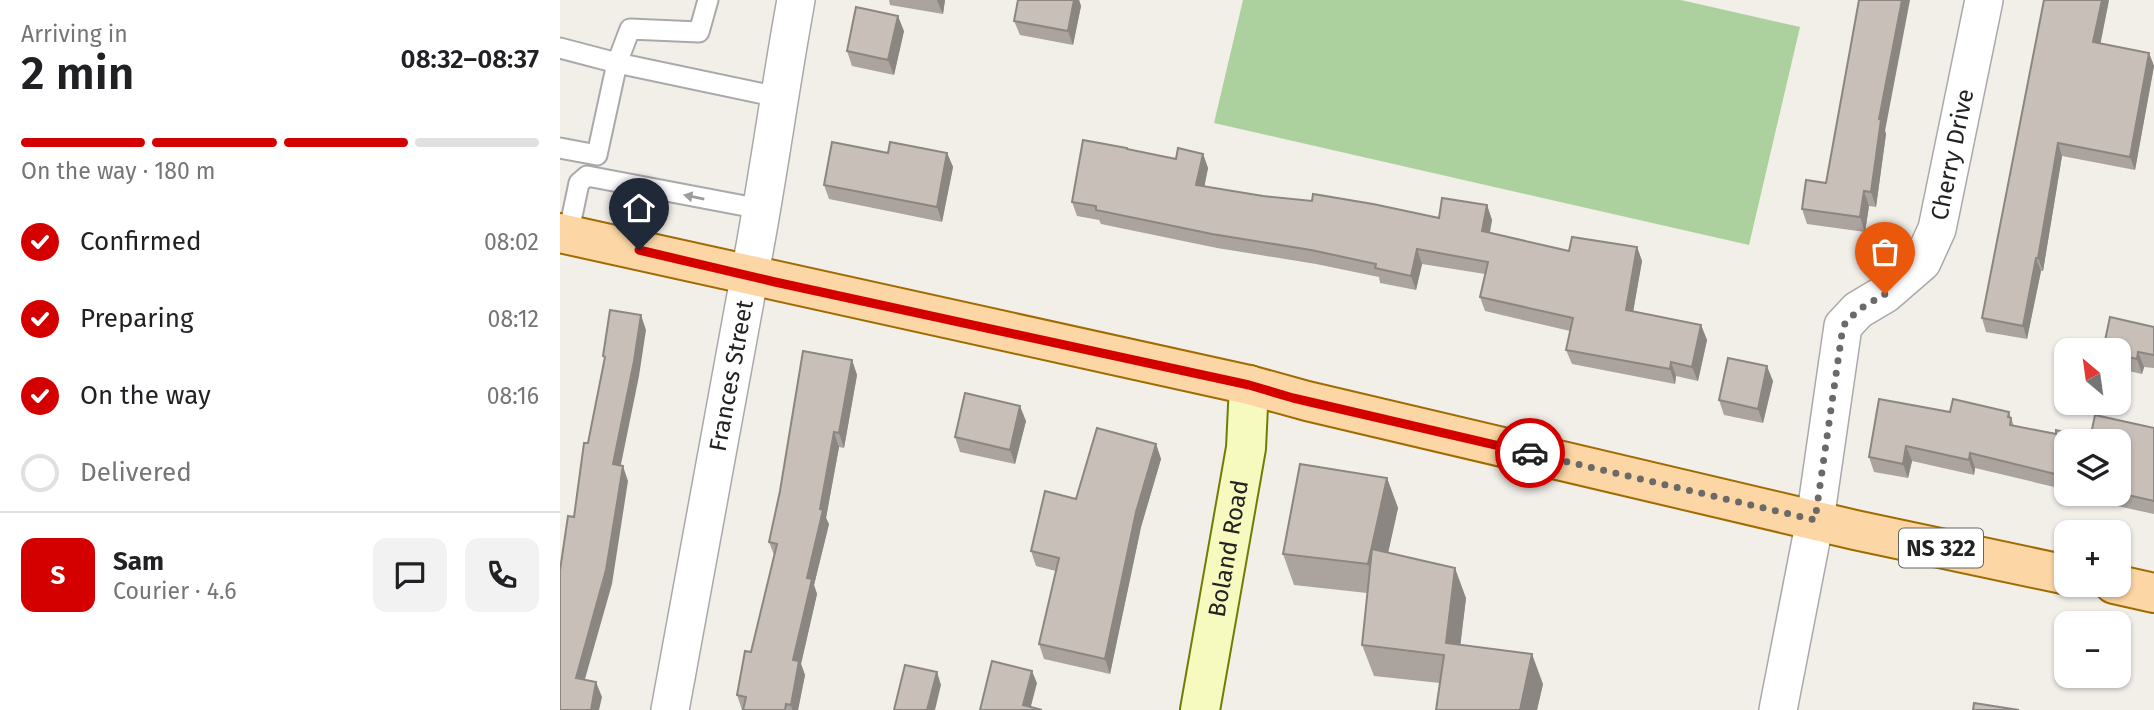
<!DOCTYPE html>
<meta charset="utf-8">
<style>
:root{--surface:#fff;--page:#f2f2f2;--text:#202124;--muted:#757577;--line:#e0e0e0;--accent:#d40000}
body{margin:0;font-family:"Fira Sans",sans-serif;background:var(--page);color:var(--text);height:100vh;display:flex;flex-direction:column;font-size:26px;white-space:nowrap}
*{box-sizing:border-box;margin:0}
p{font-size:23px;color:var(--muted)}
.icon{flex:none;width:38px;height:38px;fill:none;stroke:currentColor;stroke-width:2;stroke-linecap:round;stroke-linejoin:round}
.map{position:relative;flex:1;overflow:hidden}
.side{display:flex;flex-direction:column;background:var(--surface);width:560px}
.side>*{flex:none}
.needle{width:46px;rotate:331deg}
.controls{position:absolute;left:1494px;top:338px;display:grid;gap:14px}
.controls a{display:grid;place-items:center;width:77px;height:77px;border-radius:14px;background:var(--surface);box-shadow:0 2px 5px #0004;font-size:35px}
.pin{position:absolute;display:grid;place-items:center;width:60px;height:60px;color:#fff;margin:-72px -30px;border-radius:50% 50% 50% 0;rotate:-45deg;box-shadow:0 0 7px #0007}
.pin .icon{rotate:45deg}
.courier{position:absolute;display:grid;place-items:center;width:70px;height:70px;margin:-35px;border:5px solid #d40000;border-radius:50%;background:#fff;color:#222;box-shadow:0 2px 9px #0007}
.overview em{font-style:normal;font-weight:600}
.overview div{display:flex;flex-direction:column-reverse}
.overview{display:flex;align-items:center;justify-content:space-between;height:119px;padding:0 21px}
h1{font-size:46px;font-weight:600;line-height:52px}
.bar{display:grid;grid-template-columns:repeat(4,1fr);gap:10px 7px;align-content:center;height:84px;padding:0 21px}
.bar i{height:9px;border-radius:5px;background:var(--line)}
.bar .on{background:var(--accent)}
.bar p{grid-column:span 4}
.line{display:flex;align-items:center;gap:18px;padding:0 21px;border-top:2px solid var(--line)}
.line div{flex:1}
.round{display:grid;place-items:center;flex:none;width:74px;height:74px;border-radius:14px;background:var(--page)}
ol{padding:0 21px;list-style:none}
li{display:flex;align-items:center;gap:21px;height:77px}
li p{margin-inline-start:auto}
li .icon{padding:7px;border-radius:50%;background:var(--accent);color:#fff;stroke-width:4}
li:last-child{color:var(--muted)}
li i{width:38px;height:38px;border:4px solid var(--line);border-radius:50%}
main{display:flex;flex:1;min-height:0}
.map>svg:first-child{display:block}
</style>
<main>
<section class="side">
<div class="overview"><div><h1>2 min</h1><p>Arriving in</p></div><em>08:32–08:37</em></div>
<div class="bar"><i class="on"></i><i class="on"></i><i class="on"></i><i></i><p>On the way · 180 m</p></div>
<ol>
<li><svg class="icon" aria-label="check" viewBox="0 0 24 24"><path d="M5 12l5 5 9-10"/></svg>Confirmed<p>08:02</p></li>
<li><svg class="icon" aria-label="check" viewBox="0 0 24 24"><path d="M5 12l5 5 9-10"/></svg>Preparing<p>08:12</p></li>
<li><svg class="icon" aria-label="check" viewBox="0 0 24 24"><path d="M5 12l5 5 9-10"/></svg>On the way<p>08:16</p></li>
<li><i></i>Delivered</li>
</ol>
<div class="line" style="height:126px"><b class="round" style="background:var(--accent);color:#fff">S</b><div><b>Sam</b><p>Courier · 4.6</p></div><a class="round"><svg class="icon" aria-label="chat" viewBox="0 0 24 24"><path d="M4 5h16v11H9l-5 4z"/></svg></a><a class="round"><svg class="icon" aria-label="phone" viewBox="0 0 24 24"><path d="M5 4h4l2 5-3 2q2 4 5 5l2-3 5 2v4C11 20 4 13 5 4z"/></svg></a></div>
</section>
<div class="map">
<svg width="1594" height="710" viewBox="0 0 1594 710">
<rect width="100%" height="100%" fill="#f2efe9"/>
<path fill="#add19e" d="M683,0H1121L1240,27L1189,245L654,123Z"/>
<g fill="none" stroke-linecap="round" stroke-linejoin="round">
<g stroke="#a9a9a9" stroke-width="23">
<path id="lane" d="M0,48L57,63L218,97
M0,148L37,155L57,63L70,29L139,32L148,0
M8,235L19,183L27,176L201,209"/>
</g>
<g stroke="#a9a9a9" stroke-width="40">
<g id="street">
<path id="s1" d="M110,710C138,555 167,401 195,246C210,164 221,82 236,0"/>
<path id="s2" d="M1218,710L1255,520L1283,326L1298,310L1325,294L1362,262L1377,229L1424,0"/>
</g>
</g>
<g stroke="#707d05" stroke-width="42">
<g id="secondary">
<path id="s3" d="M640,710L686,448L689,385"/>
</g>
</g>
<g stroke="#a06b00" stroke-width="42">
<path id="primary" d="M0,233L689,385L747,401L1295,530L1507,575
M1554,584L1594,593"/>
</g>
<use href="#lane" stroke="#fff" stroke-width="19"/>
<use href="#street" stroke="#fff" stroke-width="37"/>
<use href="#secondary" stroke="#f7fabf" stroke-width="38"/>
<use href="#primary" stroke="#fcd6a4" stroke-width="38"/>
</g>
<path fill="#aba49e" d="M329,0H385L383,14L330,5Z
M514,0H519L521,6L513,45L460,35L454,21Z
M1549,0L1540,44L1589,53L1594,66L1575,170L1502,156L1483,271H1481L1467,339L1426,332L1422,318Z
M344,31L334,75L292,66L287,51Z
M1325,131L1326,134L1316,207L1309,206L1305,232L1247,224L1242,209L1266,183Z
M567,148L568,150L616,159L643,154L648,168L644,186L703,196L879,218L927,205L932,220L930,233L1009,251L1077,247L1082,261L1073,311L1141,325L1147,340L1138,381L1116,376L1115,384L1012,364L1006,350L1010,331L925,311L920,297L925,274L862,264L856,290L820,283L819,277L756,264L657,248L541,224L539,220L517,216L512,202Z
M328,153H387L393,167L382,222L269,199L264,185Z
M1594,327V368L1584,367L1582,374L1559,369V350Z
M292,360L297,375L284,448L279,447L266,518L269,524L254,585L257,594L241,664L245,675L238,710H182L177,695L191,652L214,555L209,542Z
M1213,381L1203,423L1164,415L1159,400Z
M1390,412H1449L1454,426L1530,439L1594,428V514L1557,506L1555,502L1521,494H1559L1507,441V490L1415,468L1414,475L1352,461L1348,478L1314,472L1309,457Z
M466,421L455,464L400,452L395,437Z
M596,444L601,459L581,527L550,674L484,659L479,644L496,571L476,566L471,551L516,499Z
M827,478L838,508L828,553L906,598L900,645L983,684L977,710H876L880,683L814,676L802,645L807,593L734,585L723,554Z"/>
<path fill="#8b8681" d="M377,0H385L383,14Z
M514,0H519L521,6L513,45L508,31Z
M1342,0H1350L1325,131L1326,134L1316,207L1311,192L1319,119Z
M1542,0H1549L1538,56L1533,42Z
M338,16L344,31L334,75L328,60Z
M1589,53L1594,66L1575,170L1570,157Z
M1498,143L1502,156L1483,271L1478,258Z
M387,153L393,167L382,222L377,207Z
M643,154L648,168L642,199L636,185Z
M1304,191L1309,206L1305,232L1300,217Z
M927,205L932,220L927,245L922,231Z
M1077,247L1082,261L1071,324L1066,310Z
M857,249L862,264L856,290L851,276Z
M1476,258L1481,271L1467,339L1463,326Z
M81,315L86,330L79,376L58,479L53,464Z
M1141,325L1147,340L1138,381L1132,367Z
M1578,352L1584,367L1582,374L1577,359Z
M292,360L297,375L284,448L279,433Z
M1111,362L1116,376L1115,384L1110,369Z
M1207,366L1213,381L1203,423L1198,409Z
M460,406L466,421L455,464L450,450Z
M274,432L279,447L266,518L269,524L254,585L257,594L241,664L245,675L238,710H232L231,705L233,660Z
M596,444L601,459L581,527L550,674L545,659L576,512Z
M1346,446L1352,461L1348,478L1343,464Z
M1410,453L1415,468L1414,475L1409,460Z
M63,466L68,481L52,584L21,693L16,678Z
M827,478L838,508L819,594L808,564Z
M895,568L906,598L897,674L886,643Z
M972,654L983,684L977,710H960Z
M472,671L477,683L470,710L463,705Z
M377,672L381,685L375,710H367Z
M36,682L42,697L39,710H31Z"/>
<path fill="#c7bfb8" stroke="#8b8681" stroke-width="2" d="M458,0H514L508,31L454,21Z
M1299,0H1342L1319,119L1321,120L1311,192L1304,191L1300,217L1242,209L1246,180L1266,183Z
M1484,0H1542L1533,42L1589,53L1570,157L1498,143L1478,258H1476L1463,326L1422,318Z
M296,7L338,16L328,60L287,51Z
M523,140L567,148V149L616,159L618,148L643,154L636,185L703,196L752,201L753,194L813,204L879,218L882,198L927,205L922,231L1009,251L1012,237L1077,247L1066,310L1141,325L1132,367L1111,362L1110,369L1006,350L1013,318L920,297L928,262L857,249L851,276L815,268L816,264L751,250L652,234L536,210V206L512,202Z
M272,142L328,153L330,142L387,153L377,207L264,185Z
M50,310L81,315L74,361L53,464L63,466L46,570L16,678L36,682L31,710H0V570L8,516L14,517L24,443H28L45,357L43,356Z
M1550,317L1594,327V355L1578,352L1577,359L1559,355V350H1543Z
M243,351L292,360L279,433L274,432L260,509L263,510L247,578L252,579L233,660L239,661L231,705L226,704L225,710H183L186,697L177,695L185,651L191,652L217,544L209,542L220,491Z
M1168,358L1207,366L1198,409L1159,400Z
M405,393L460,406L450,450L395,437Z
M1319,399L1390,412L1393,399L1449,412L1448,417L1451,418L1450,425L1496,434V430L1530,439L1535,415L1594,428V501L1559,493V441H1507V477L1410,453L1409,460L1346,446L1343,464L1309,457Z
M537,428L596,444L576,512L545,659L479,644L499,558L471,551L485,491L516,499Z
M740,464L827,478L808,564L723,554Z
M812,549L895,568L886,643L972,654L960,710H876L884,655L802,645Z
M432,661L472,671L463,705L482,710H420Z
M345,665L377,672L367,710H334Z
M1414,703L1459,710H1413Z"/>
<defs><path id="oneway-solid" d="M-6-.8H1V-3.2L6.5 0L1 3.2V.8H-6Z" transform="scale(1.75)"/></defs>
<use fill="#9c9c9c" href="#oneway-solid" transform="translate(134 197) rotate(-169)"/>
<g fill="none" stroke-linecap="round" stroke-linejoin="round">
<path stroke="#6b6a68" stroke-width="7" stroke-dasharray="0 12.6" d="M970,453L1255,520L1283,326L1298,310L1325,294"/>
<path stroke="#d40000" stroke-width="9" d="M79,250L215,282L689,385L733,398L970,453"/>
</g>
<g text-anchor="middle" stroke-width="5" stroke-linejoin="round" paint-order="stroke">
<rect fill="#fff" stroke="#646464" stroke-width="2" x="1339" y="528.5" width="84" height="39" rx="5"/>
<g font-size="23" font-weight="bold" fill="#222">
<text x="1381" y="556">NS 322</text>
</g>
<g font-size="24" fill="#222" stroke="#fff">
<text dy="8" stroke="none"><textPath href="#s2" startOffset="604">Cherry Drive</textPath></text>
<text dy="8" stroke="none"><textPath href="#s1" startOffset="340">Frances Street</textPath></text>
<text dy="8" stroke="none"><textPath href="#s3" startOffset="164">Boland Road</textPath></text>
</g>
</g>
</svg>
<div class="controls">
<a><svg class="needle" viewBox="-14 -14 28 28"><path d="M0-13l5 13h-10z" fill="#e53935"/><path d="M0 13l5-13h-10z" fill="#757577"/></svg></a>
<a><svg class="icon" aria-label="layers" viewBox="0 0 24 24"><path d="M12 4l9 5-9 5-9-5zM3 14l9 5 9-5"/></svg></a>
<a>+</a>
<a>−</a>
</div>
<div class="pin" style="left:1325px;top:294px;background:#ea580c"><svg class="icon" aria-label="bag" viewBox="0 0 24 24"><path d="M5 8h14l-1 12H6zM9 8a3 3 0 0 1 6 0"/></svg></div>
<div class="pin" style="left:79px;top:250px;background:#1f2937"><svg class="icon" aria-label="home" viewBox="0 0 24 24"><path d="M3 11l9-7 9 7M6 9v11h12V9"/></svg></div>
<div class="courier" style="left:970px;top:453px"><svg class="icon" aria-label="car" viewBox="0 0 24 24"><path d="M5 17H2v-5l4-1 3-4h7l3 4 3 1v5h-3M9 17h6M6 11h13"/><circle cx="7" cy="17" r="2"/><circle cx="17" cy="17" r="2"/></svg></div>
</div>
</main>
